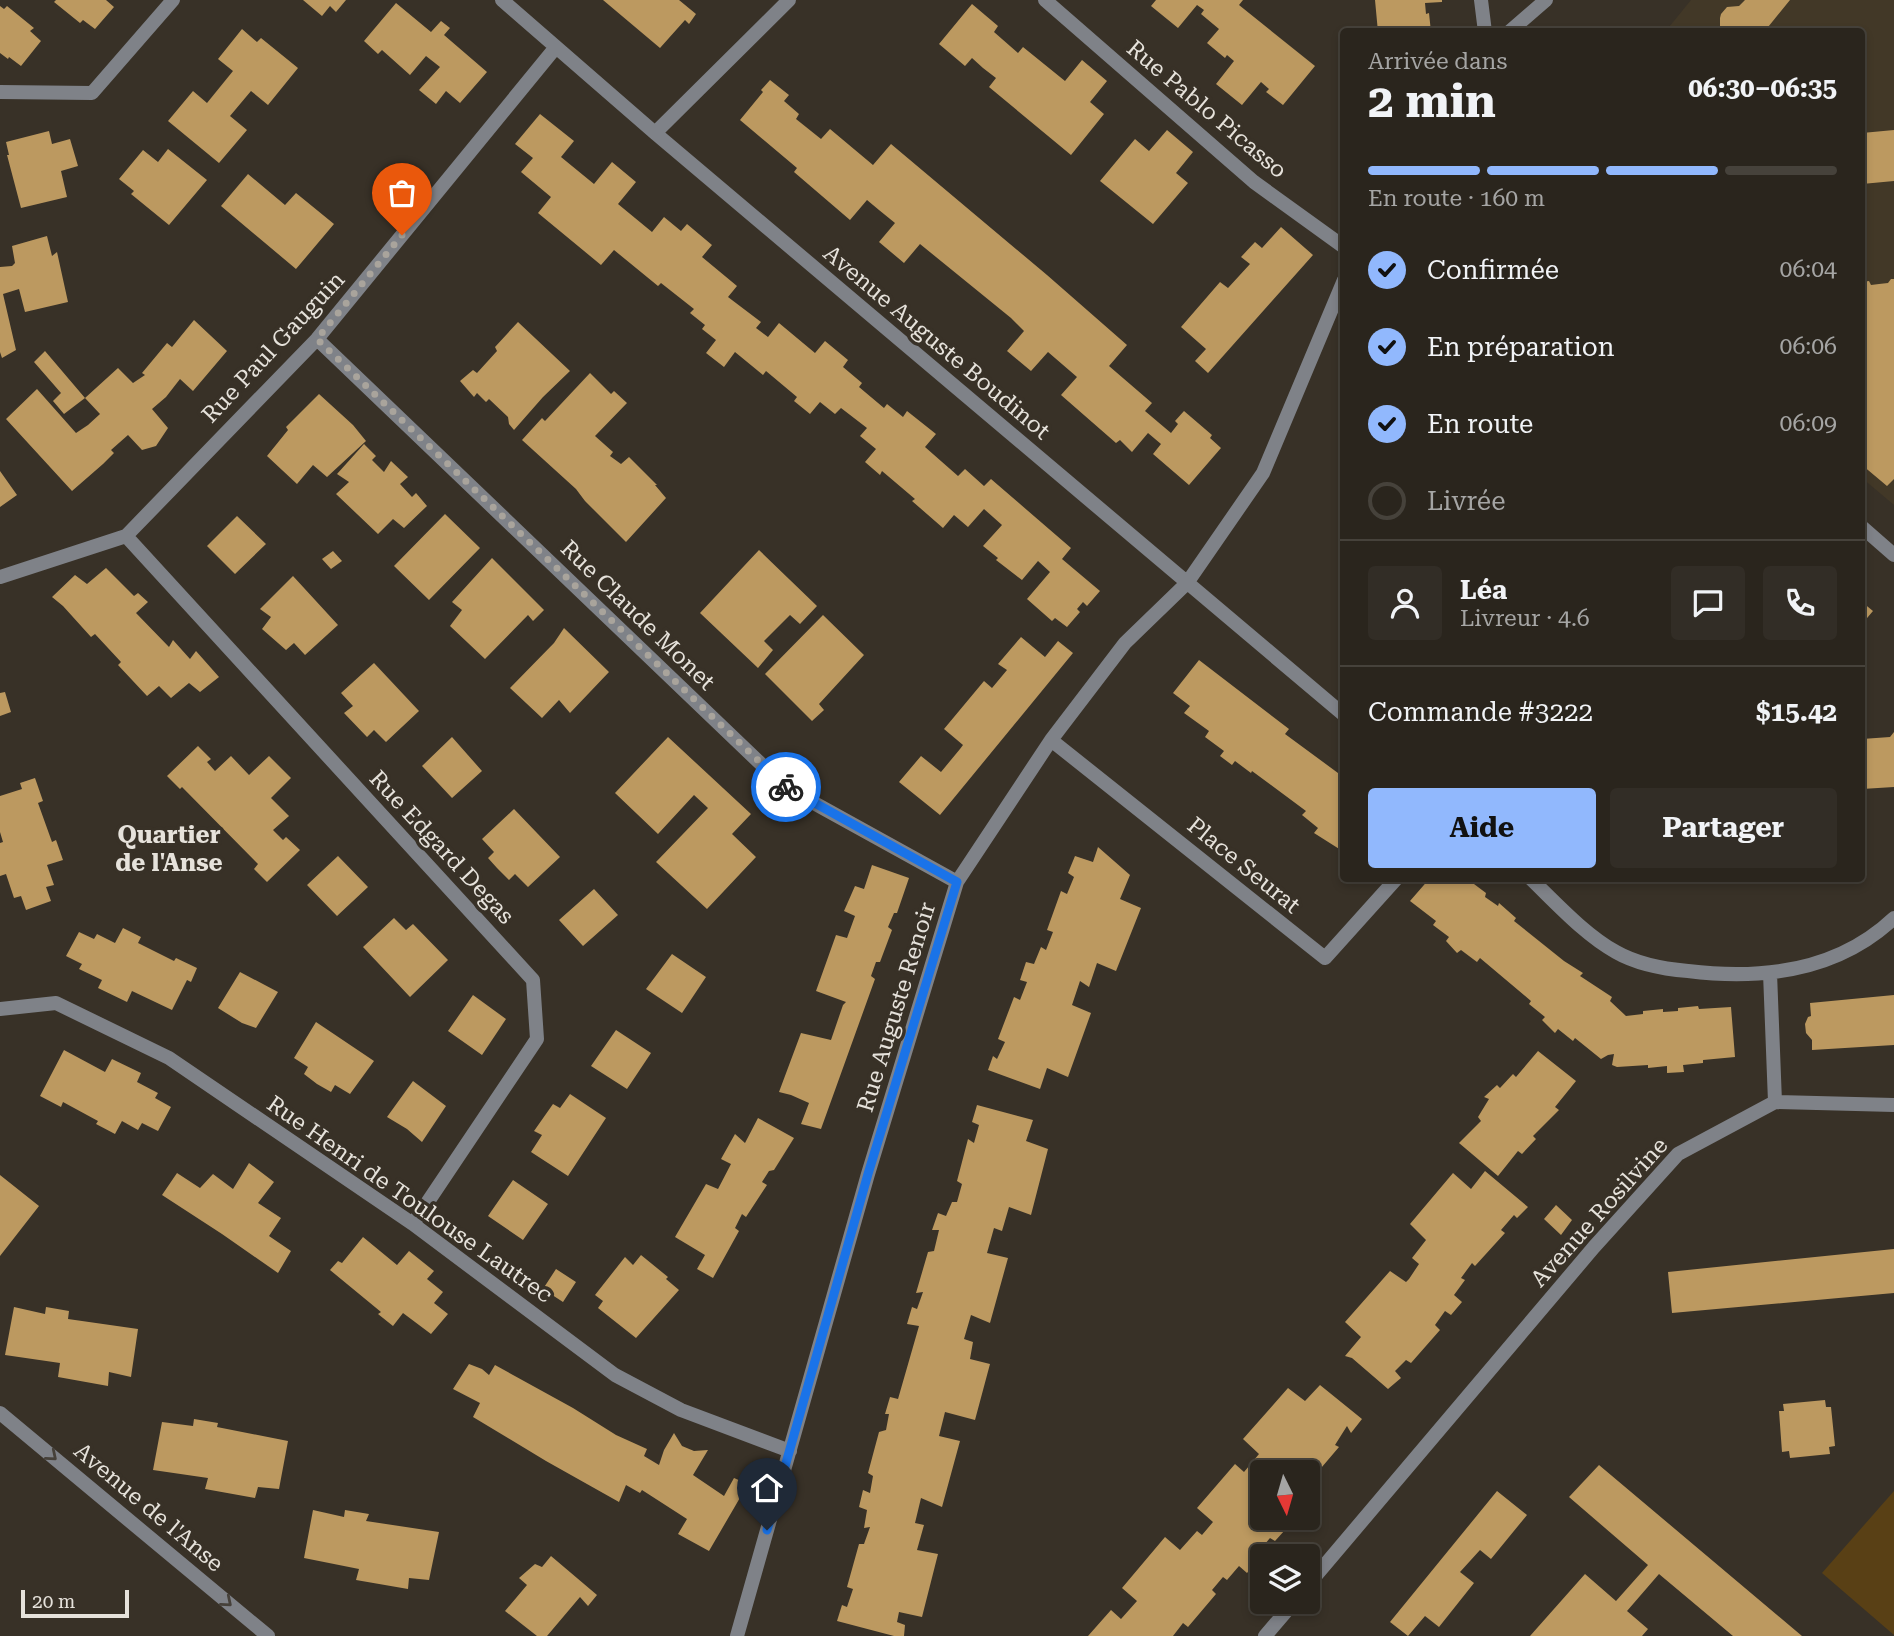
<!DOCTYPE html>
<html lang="fr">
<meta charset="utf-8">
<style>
:root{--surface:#2a251d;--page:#322d26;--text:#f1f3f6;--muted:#a5a5a4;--line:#46423b;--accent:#91b8fd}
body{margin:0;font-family:"Roboto Serif",serif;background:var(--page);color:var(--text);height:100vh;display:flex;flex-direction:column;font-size:26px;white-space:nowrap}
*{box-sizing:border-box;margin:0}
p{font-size:23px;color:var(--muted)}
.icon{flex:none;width:38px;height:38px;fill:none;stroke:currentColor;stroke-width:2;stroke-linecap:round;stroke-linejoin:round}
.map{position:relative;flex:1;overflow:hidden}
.side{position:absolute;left:1340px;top:28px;width:525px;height:854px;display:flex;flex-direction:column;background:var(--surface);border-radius:7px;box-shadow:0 4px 10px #0003,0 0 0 2px var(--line)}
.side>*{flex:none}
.needle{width:46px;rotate:175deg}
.fabs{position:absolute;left:1250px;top:1460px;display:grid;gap:14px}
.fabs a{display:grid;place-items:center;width:70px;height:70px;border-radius:7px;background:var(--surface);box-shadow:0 4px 10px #0003,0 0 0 2px var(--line);font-size:35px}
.scale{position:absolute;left:21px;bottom:18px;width:108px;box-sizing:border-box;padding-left:7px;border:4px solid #e6e2db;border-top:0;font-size:19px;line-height:24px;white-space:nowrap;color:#e6e2db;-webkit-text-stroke:5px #383127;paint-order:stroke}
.pin{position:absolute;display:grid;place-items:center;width:60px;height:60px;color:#fff;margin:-72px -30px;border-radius:50% 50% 50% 0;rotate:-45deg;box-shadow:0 0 7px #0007}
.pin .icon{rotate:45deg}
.courier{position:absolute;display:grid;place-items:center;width:70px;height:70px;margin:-35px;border:5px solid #1a73e8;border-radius:50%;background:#fff;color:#222;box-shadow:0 2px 9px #0007}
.headline em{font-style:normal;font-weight:700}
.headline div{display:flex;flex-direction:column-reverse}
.headline{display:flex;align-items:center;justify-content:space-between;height:119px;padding:0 28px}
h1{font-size:46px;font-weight:700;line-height:52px}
.bar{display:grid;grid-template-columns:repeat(4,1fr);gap:10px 7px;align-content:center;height:84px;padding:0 28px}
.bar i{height:9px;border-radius:5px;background:var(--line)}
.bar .active{background:var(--accent)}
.bar p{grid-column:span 4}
.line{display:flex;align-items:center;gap:18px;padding:0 28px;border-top:2px solid var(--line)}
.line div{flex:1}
.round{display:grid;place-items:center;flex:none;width:74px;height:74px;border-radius:7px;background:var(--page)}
ol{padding:0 28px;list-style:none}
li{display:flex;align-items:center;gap:21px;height:77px}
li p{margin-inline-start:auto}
li .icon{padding:7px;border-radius:50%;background:var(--accent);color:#111;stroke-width:4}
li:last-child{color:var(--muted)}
li i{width:38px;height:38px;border:4px solid var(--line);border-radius:50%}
.cta{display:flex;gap:14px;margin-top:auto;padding:14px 28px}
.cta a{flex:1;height:80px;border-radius:7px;background:var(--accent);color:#111;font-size:28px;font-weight:700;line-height:80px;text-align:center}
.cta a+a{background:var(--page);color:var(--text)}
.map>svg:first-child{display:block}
</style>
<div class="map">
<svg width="1894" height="1636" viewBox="0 0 1894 1636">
<rect width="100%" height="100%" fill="#383127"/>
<path fill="#423827" d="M1691,0H1894V505L1862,478V32H1665Z"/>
<path fill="#594015" d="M1894,1491V1635L1822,1573Z"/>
<path fill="#bc9960" d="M56,0H106L114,7L95,29L83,20L80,23L54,2Z
M303,0H346L336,12L330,6L322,16Z
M603,0H679L696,14L689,24L685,20L660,48Z
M1156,0H1243L1239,5L1315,66L1283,105L1266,92L1269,89L1261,82L1242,105L1216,84L1234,61L1227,55L1225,58L1207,43L1219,29L1201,14L1204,10L1197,5L1178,28L1151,6Z
M1375,0H1442V2L1425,3L1426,14L1429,13L1431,32H1378Z
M1745,0H1790L1764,32H1723L1720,28V18L1721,14L1727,7L1739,6Z
M396,3L431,32L441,21L450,28L444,35L487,72L460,103L446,91L436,104L419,90L440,67L426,56L410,75L382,50L378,54L364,41Z
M972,4L998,26L994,32L1018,53L1023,47L1065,81L1082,60L1107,81L1090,102L1104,114L1071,155L989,87L996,78L983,68L972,58L965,66L939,44Z
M0,6L4,9L7,6L34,28L30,31L41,41L21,66L9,57L8,59L0,53Z
M242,29L257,42L261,38L298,68L268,105L251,91L230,116L247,130L219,163L168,121L193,91L207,103L233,71L218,59Z
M770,80L789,95L784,101L799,114L796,119L821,139L830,129L873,165L891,144L1047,275L1127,345L1109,366L1152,403L1145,411L1171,433L1178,424L1175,421L1184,411L1212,435L1210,438L1221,448L1189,485L1153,454L1161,444L1148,433L1132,452L1120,440L1116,443L1061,395L1077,377L1048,352L1031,371L1007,351L1024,331L1011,318L920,244L904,263L879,242L895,223L879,210L867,200L850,220L794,172L797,168L740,120L763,92L761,90Z
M540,114L574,141L561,157L594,184L612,162L636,182L618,204L652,232L664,217L681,231L687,224L712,245L702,257L737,286L728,297L761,322L756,328L768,337L779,323L815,353L825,341L848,360L843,367L862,383L859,387L884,408L887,404L903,417L907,411L936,434L925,447L958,476L965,469L984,486L991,479L1071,548L1062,559L1100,591L1087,606L1083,602L1077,609L1080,612L1067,627L1055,618L1052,621L1027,599L1050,572L1038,561L1022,580L996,560L998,558L983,546L1002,525L984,509L968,527L954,515L943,528L912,501L915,499L882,471L880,475L865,462L876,449L860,436L867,428L841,408L835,414L820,402L810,414L794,401L797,397L766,371L763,375L735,352L724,367L706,353L716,340L702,329L705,325L690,313L694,309L661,283L658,286L614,250L601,265L538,213L551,197L521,172L533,158L515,144Z
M1167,130L1193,152L1176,173L1188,183L1153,224L1100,181L1135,139L1149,151Z
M1894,130V181L1862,184V133Z
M49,131L52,144L70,139L78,166L61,171L67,197L21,208L7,155H9L6,142Z
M168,149L207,180L169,225L131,194L134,191L119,179L143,150L158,162Z
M248,174L285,205L296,193L334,224L296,269L221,206Z
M1281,227L1313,255L1208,373L1195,361L1206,349L1181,327L1220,282L1228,288L1250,264L1241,257L1255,242L1262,248Z
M47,236L52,256L57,252L68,302L25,312L19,289L3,294L16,350L2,358L0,352V267L12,266L15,263L12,246Z
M1891,279H1894V479L1887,486L1862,465L1863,370H1862V282L1869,281L1871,285L1879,284L1888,283Z
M194,320L227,351L193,391L180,379L166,397L152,409L168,428L156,446L142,450L128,435L111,450L114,453L103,464L72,491L6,419L37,389L76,433L88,425L100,414L85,398L118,368L133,383L145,375L142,373L167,343L172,347Z
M518,322L570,371L543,397L514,430L509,424L508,417L489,399L486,402L477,393L474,397L460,381L473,370L477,373L497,351L495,347Z
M45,351L85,398L64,414L53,401L61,393L34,362Z
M590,373L611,394L614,391L627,403L595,436L613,452L610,456L621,464L629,457L657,485H655L666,498L626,542L585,501L576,489L522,440L542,418L545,421Z
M319,394L353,425L366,441L327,477L313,465L297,484L267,456L288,430L286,427Z
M364,444L376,456L372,460L384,472L391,461L408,477L400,484L412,497L416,493L427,506L404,528L393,519L378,534L336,494L349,482L337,474Z
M0,471L17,495L0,507Z
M445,514L480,548L429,600L394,566Z
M237,516L266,544L235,574L207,546Z
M759,550L817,606L800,624L790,615L764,641L773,650L758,668L700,613Z
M333,551L342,561L331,569L322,559Z
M492,558L544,610L533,621L528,615L485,659L450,626L462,610L452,602Z
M106,568L134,596L138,593L148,602L136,613L169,647L173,640L190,659L196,651L219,677L200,692L189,683L171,698L159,686L147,696L118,665L121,662L95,634L91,637L63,606L52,597L75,575L87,584Z
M293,576L338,625L305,655L294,643L286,650L262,629L271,617L260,609Z
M1862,602L1873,611L1862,624Z
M823,615L864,655L819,704L824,710L812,721L765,674Z
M564,628L609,672L570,713L559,700L542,718L510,688L554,643Z
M1021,637L1045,657L1058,641L1073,653L940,815L899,782L921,756L941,772L960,749L963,745L944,729L984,681L992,688L1007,670L998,664Z
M1199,660L1289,729L1285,734L1338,773L1339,772L1344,775V852L1314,833L1318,828L1302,815L1306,811L1252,771L1251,773L1235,761L1232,765L1220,756L1224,751L1205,737L1209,731L1184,713L1190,706L1173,693Z
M374,663L419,711L386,742L374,730L367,737L344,713L353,706L341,693Z
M5,692L11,712L0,716V693Z
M1894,732V787L1862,789V739L1890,737Z
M452,737L482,771L452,798L422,766Z
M668,737L751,814L732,834L756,857L707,909L656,862L708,808L694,795L658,834L615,793Z
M198,746L211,759L207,762L215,771L231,756L249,775L269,756L291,778L271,798L289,816L273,830L283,840L286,837L300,850L267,882L254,869L258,864L182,787L180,789L167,776Z
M35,778L43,801L38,803L52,842L56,840L63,860L47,865L54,885L46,887L51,901L26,910L21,896L14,898L6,874L0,876V843L3,842L0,832V796L22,789L20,783Z
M514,809L560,857L528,887L515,874L509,880L497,868L488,858L494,852L482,839Z
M1098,847L1130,875L1120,899L1141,908L1116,971L1097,963L1089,987L1080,981L1072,1005L1091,1013L1068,1077L1047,1068L1040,1089L988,1070L993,1056L997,1059L1005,1042L998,1039L1014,997L1020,1000L1027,982L1020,980L1026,962L1034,964L1041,947L1046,950L1053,932L1047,930L1061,891L1067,894L1074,877L1068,873L1075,856L1093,862Z
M338,856L368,887L337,916L307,885Z
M872,865L909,878L897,913H894L888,927L892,930L880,962H876L871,976L875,979L821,1129L801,1124L809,1103L791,1095L779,1092L801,1033L831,1040L843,1005L846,1002L816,991L836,935L847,938L855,916L844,911L855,886L864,889Z
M1430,878H1464L1470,881L1486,893L1485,897L1498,906L1499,903L1516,918L1514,921L1564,961L1583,973L1580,976L1612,997L1610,1001L1626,1016L1643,1014V1011L1663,1009V1012L1678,1011V1008L1698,1006L1699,1009L1731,1007L1735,1057L1703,1060V1063L1683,1065L1684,1072L1667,1073V1066L1648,1068V1065L1617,1067L1612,1065L1614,1054L1608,1055L1601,1059L1575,1038L1573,1041L1558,1029L1555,1033L1542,1020L1545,1017L1529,1004L1531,1001L1480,958L1477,962L1461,950L1457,953L1446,941L1449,937L1433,925L1436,921L1410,901Z
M594,889L618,915L583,946L559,920Z
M394,918L406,930L413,924L448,960L410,997L363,947Z
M123,928L141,937L138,943L174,961L176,958L197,968L191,982L187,980L172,1010L132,991L127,1002L98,988L102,980L79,969L82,964L66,956L79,932L94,939L97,934L115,943Z
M672,954L706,977L682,1013L646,989Z
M240,972L278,992L256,1028L242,1023L218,1008Z
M473,995L506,1019L482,1055L448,1031Z
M1894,995V1045L1812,1050V1040L1806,1033L1805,1024L1808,1017L1811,1016L1810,1003Z
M316,1022L374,1061L350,1094L335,1085L331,1092L317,1084L304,1074L308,1067L294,1058Z
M616,1030L651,1053L627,1089L591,1066Z
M64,1050L105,1072L112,1059L141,1073L137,1082L158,1093L155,1098L171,1107L158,1131L142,1123L138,1130L122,1121L115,1134L96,1124L98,1121L63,1102L61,1107L40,1096Z
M1538,1051L1576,1081L1555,1107L1559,1110L1533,1136L1536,1139L1522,1154L1518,1151L1498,1176L1459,1143L1481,1121L1478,1117L1489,1099L1484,1097L1497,1085L1500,1088L1513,1074L1516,1077Z
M413,1081L446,1106L422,1142L407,1129L387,1117Z
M570,1094L606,1118L568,1176L531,1152L542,1135L534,1131L553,1104L560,1108Z
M977,1105L1033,1120L1026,1141L1048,1149L1031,1215L1009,1207L1002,1231L994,1228L987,1253L1008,1258L990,1323L971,1315L964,1339L973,1342L970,1359L990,1364L975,1420L945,1412L939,1436L960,1441L942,1507L921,1498L915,1523L924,1525L917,1550L938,1554L922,1617L899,1612L897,1622L905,1625L904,1636H894L837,1621L842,1605L847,1607L853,1589L847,1587L859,1544H864L870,1527L864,1528L867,1510L859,1507L863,1490L870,1493L873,1476L868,1473L879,1432L886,1430L889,1414H885L890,1397L898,1399L919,1326L907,1324L912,1307L917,1309L923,1292L916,1293L928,1252L934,1251L939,1230H932L938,1213L946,1216L952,1202H957L962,1184L957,1181L968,1139L974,1143L979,1125L972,1122Z
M758,1118L794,1138L774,1170L769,1171L762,1182L767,1185L746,1217L742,1214L735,1228L739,1231L713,1278L697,1269L705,1255L675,1237L706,1184L718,1189L731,1164L721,1159L735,1134L745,1143Z
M249,1163L274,1182L258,1203L281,1218L269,1236L291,1251L278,1273L222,1234L162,1195L177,1173L200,1188L213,1174L233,1189Z
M1485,1171L1528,1207L1517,1218L1514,1215L1501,1230L1505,1233L1475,1266L1472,1263L1461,1278L1465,1280L1454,1295L1462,1302L1451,1315L1445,1311L1435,1325L1440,1330L1411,1363L1406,1360L1395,1371L1401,1378L1388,1389L1352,1358L1345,1356L1361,1337L1345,1322L1390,1271L1406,1282L1409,1279L1419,1264L1412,1258L1426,1240L1410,1224L1453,1173L1471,1189Z
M0,1175L39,1206L0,1256Z
M513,1180L548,1204L523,1240L488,1216Z
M1556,1205L1572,1220L1561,1235L1544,1219Z
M363,1237L397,1265L409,1251L434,1271L427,1279L443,1292L434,1303L448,1314L431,1334L403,1313L393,1326L378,1314L381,1312L330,1270L338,1261L342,1263Z
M1894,1249V1293L1672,1313L1668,1272Z
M641,1255L668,1277L666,1279L679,1290L636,1338L598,1308L603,1301L595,1295L625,1257L633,1265Z
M556,1269L576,1282L563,1302L543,1289Z
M14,1307L45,1314L46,1307L69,1311L68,1319L138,1329L131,1377L109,1372L108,1386L58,1377L60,1363L5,1355Z
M469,1364L482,1369L489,1375L495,1365L573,1408L616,1435L647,1449L644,1456L659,1465L664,1450L674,1433L682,1446L694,1451L708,1450L693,1475L724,1496L734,1478L748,1484L709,1551L678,1534L687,1519L642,1490L640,1493L626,1485L619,1502L546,1461L473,1417L480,1403L453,1389Z
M1320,1385L1362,1419L1351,1433L1347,1426L1335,1445L1339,1447L1310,1481L1307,1478V1472H1262V1517H1287L1280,1525L1285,1530L1275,1541L1270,1538L1254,1557L1258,1560L1247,1573L1239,1566L1227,1580L1223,1577L1212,1590L1216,1594L1188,1627L1183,1623L1173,1636H1088L1111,1610L1121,1619L1137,1601L1122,1588L1165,1537L1180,1550L1197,1531L1202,1535L1213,1522L1197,1508L1235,1464L1244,1472L1259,1454L1243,1439L1288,1388L1305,1401Z
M1825,1400L1826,1407H1831L1835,1446L1829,1447L1830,1454L1790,1458L1789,1451L1782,1452L1779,1411H1784L1783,1404Z
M194,1419L218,1423L217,1427L288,1441L279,1489L258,1487L255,1498L205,1489L208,1478L153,1470L162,1422L193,1426Z
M1599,1465L1802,1636H1733L1659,1574L1627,1611L1648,1629L1642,1636H1530L1585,1574L1616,1601L1648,1565L1569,1497Z
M1497,1491L1527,1515L1491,1559L1480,1550L1460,1572L1474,1583L1439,1627L1425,1616L1408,1636L1390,1622Z
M313,1510L344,1517L345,1510L369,1514L366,1521L439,1532L429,1580L409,1578L408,1589L356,1580L359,1569L304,1558Z
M551,1556L597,1595L588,1606L580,1597L547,1636H537L505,1611L527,1585L519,1578L535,1564L542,1567Z"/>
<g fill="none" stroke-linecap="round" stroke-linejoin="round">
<path stroke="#7f8288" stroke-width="14" d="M1509,32L1546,0"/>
<path stroke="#7f8288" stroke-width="14" d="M502,0L655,133L1344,715
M1045,0L1254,182L1344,247
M1481,0L1485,32
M0,92L92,93L173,0
M655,133L789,0
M317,339L785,787L957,882
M1862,527L1894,555
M126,536L533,980L537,1039L413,1224
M0,577L126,536L317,339L556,47
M1051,740L1325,958L1397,878
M1530,878C1556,903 1585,935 1616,952C1637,964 1664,969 1688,971C1761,980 1838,971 1894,918
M1770,973L1775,1102
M0,1009L56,1003L169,1058L413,1224L615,1375L681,1410L790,1451
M1775,1102L1894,1105
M0,1413L268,1636
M1307,1586L1594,1247L1678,1154L1775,1102
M737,1636L868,1174L957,882L1051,740L1125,643L1187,583L1263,473L1344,280
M1265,1636L1295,1601"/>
</g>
<defs><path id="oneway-chevron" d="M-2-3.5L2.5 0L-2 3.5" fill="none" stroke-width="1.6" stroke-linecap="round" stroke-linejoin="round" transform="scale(1.75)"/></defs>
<g stroke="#46413a">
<use href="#oneway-chevron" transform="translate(52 1456) rotate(40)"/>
<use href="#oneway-chevron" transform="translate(227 1602) rotate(40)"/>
</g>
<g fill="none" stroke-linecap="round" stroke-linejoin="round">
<path stroke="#a9a49c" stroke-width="7" stroke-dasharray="0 12.6" d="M402,235L317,339L786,787"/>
<path stroke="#1a73e8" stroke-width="9" d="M767,1530L868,1174L957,882L786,787"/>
</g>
<g text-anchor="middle" stroke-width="7" stroke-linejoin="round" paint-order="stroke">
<g font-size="23" fill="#e6e2db" stroke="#383127">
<text transform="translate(1207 109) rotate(40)" y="8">Rue Pablo Picasso</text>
<text transform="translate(937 342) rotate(40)" y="8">Avenue Auguste Boudinot</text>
<text transform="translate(273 347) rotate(-47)" y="8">Rue Paul Gauguin</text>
<text transform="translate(638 615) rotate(44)" y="8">Rue Claude Monet</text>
<text transform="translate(442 847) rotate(47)" y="8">Rue Edgard Degas</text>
<text transform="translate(1244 865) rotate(39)" y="8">Place Seurat</text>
<text transform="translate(896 1007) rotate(-73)" y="8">Rue Auguste Renoir</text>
<text transform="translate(410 1199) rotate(35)" y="8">Rue Henri de Toulouse Lautrec</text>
<text transform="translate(1599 1212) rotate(-48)" y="8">Avenue Rosilvine</text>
<text transform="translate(149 1507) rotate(40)" y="8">Avenue de l'Anse</text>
</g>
<g font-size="24" font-weight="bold" fill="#e6e2db" stroke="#383127">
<text x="169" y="843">Quartier<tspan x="169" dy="28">de l'Anse</tspan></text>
</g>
</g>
</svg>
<div class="fabs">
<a><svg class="needle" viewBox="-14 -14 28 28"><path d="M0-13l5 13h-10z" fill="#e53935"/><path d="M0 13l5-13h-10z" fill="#a5a5a4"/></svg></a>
<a><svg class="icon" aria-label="layers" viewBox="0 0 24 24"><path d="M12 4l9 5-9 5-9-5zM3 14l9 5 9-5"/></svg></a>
</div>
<div class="scale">20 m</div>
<div class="pin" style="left:402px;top:235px;background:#ea580c"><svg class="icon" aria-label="bag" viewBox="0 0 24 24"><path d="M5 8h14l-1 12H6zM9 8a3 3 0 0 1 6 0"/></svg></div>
<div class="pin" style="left:767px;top:1530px;background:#1f2937"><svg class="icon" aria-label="home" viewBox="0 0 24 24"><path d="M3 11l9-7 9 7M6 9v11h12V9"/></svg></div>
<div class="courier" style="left:786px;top:787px"><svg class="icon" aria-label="bike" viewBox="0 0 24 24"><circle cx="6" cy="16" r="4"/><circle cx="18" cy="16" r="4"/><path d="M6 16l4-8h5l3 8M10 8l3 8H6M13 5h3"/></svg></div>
<section class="side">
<div class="headline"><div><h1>2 min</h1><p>Arrivée dans</p></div><em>06:30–06:35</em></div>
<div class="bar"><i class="active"></i><i class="active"></i><i class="active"></i><i></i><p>En route · 160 m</p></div>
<ol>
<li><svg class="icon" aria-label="check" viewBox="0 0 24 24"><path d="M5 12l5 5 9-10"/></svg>Confirmée<p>06:04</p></li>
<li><svg class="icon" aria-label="check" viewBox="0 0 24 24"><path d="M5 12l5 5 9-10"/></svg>En préparation<p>06:06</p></li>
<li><svg class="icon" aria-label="check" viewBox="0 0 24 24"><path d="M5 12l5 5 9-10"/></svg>En route<p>06:09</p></li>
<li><i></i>Livrée</li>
</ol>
<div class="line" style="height:126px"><a class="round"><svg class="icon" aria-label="person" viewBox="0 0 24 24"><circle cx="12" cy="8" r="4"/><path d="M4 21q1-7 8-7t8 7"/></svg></a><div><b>Léa</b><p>Livreur · 4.6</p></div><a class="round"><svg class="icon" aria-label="chat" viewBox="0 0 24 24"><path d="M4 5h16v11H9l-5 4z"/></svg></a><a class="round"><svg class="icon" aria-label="phone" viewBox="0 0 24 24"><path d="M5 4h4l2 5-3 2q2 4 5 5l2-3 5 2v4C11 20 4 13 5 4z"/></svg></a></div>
<div class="line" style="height:91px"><div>Commande #3222</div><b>$15.42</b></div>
<div class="cta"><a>Aide</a><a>Partager</a></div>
</section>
</div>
